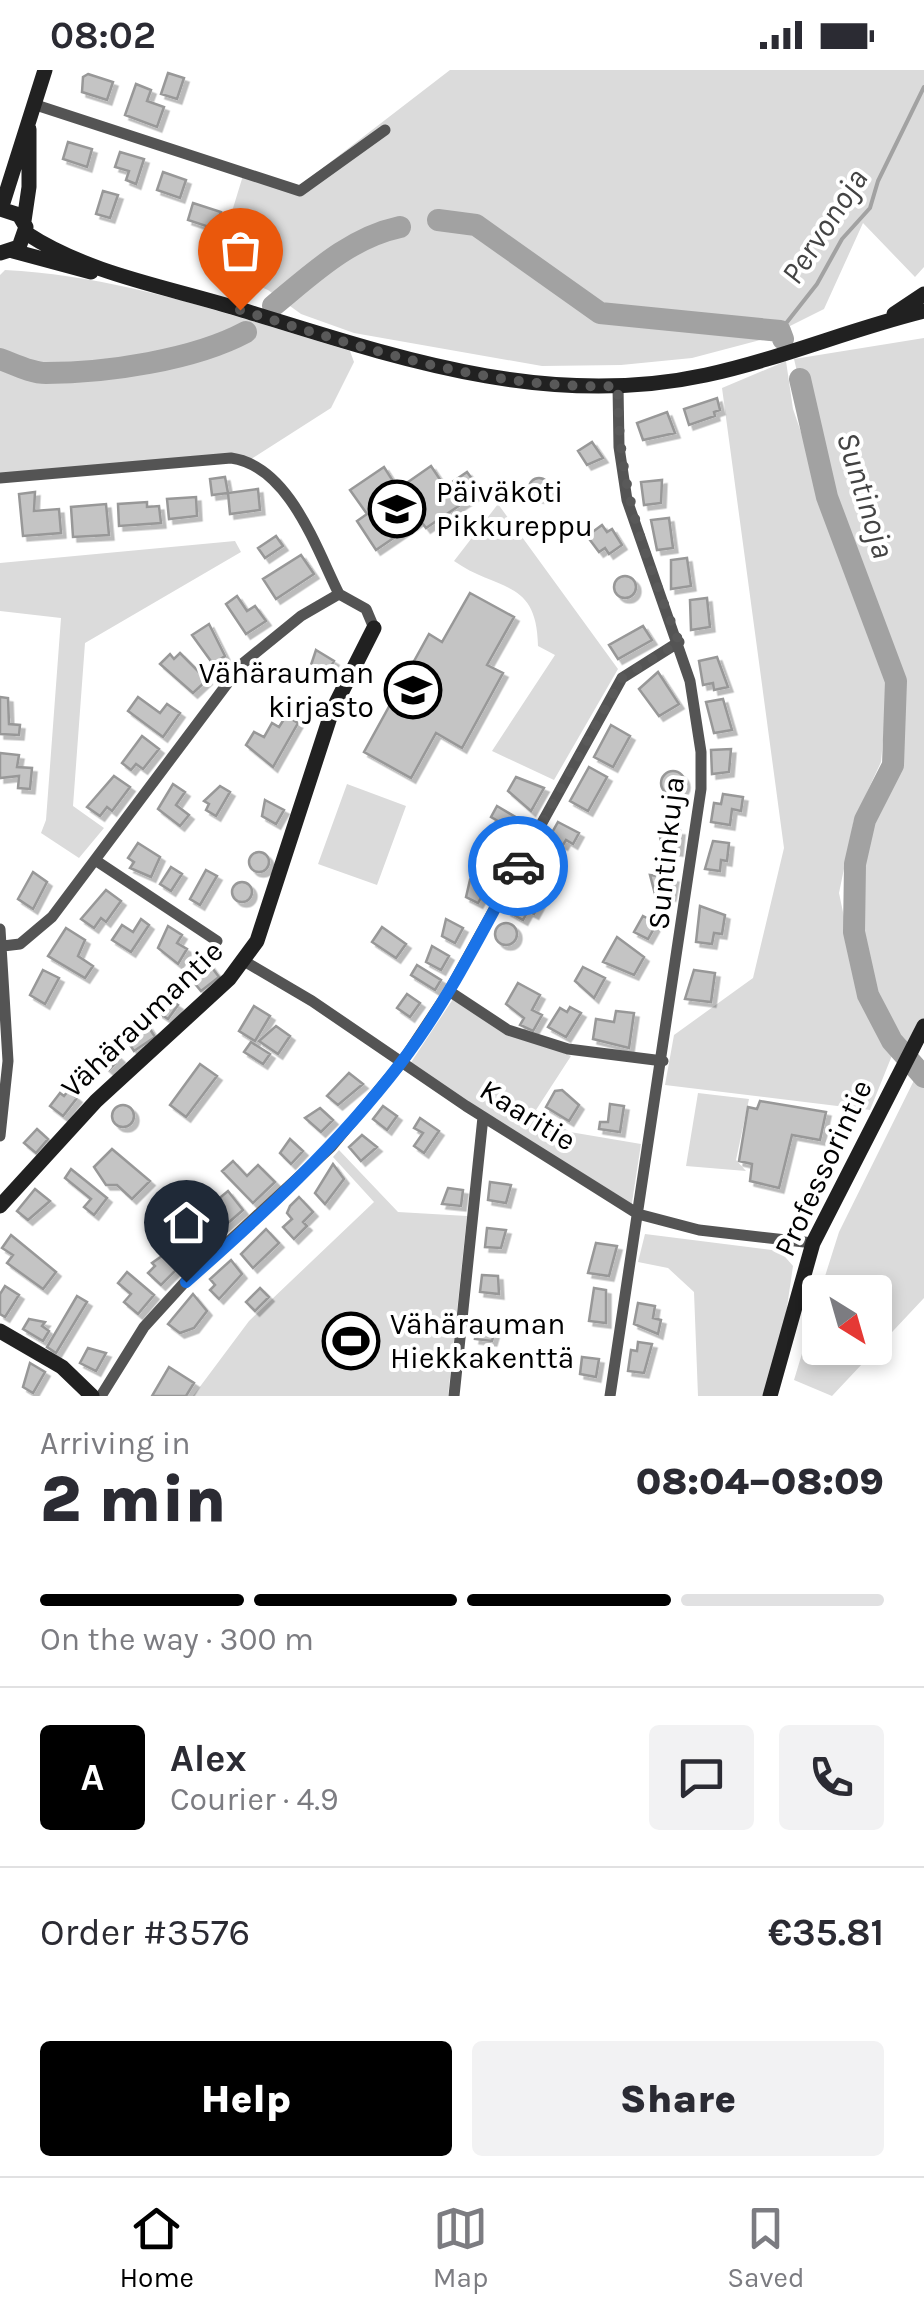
<!DOCTYPE html>
<meta charset="utf-8">
<style>
:root{--surface:#fff;--page:#f2f2f3;--text:#2b2b33;--muted:#7c7c81;--line:#e1e1e2;--accent:#000}
body{margin:0;font-family:Karla,sans-serif;background:var(--page);color:var(--text);height:100vh;display:flex;flex-direction:column;font-size:38px;white-space:nowrap}
*{box-sizing:border-box;margin:0}
p{font-size:32px;color:var(--muted)}
.icon{flex:none;width:55px;height:55px;fill:none;stroke:currentColor;stroke-width:2;stroke-linecap:round;stroke-linejoin:round}
.map{position:relative;height:1326px;overflow:hidden}
.drawer{display:flex;flex-direction:column;background:var(--surface);flex:1}
.drawer>*{flex:none}
.needle{width:65px;rotate:143deg}
.tools{position:absolute;left:802px;top:1205px;display:grid;gap:20px}
.tools a{display:grid;place-items:center;width:90px;height:90px;border-radius:10px;background:var(--surface);box-shadow:0 5px 15px #0003;font-size:50px}
.pin{position:absolute;display:grid;place-items:center;width:85px;height:85px;color:#fff;margin:-102px -42px;border-radius:50% 50% 50% 0;rotate:-45deg;box-shadow:0 0 10px #0007}
.pin .icon{rotate:45deg}
.courier{position:absolute;display:grid;place-items:center;width:100px;height:100px;margin:-50px;border:8px solid #1a73e8;border-radius:50%;background:#fff;color:#222;box-shadow:0 2px 12px #0007}
.summary em{font-style:normal;font-weight:800}
.summary div{display:flex;flex-direction:column-reverse}
.summary{display:flex;align-items:center;justify-content:space-between;height:170px;padding:0 40px}
h1{font-size:65px;font-weight:800;line-height:75px}
.bar{display:grid;grid-template-columns:repeat(4,1fr);gap:15px 10px;align-content:center;height:120px;padding:0 40px}
.bar i{height:12px;border-radius:8px;background:var(--line)}
.bar .on{background:var(--accent)}
.bar p{grid-column:span 4}
.line{display:flex;align-items:center;gap:25px;padding:0 40px;border-top:2px solid var(--line)}
.line div{flex:1}
.round{display:grid;place-items:center;flex:none;width:105px;height:105px;border-radius:10px;background:var(--page)}
.button{display:flex;gap:20px;margin-top:auto;padding:20px 40px}
.button a{flex:1;height:115px;border-radius:10px;background:var(--accent);color:#fff;font-size:40px;font-weight:800;line-height:115px;text-align:center}
.button a+a{background:var(--page);color:var(--text)}
.status{display:flex;justify-content:space-between;align-items:center;height:70px;padding:0 50px;background:var(--surface);direction:ltr}
.status svg{height:28px;fill:currentColor}
.menu{display:flex;justify-content:space-around;align-items:center;height:140px;border-top:2px solid var(--line);background:var(--surface);font-size:28px;color:var(--muted)}
.menu a{display:grid;justify-items:center;gap:5px}
.menu .on{color:var(--accent)}
.map>svg:first-child{display:block}
</style>
<div class="status"><b>08:02</b><svg viewBox="0 0 49 12"><path d="M0 12V9h3v3zM5 12V6h3v6zM10 12V3h3v9zM15 12V0h3v12zM26 1h20v11H26zM47 4h2v5h-2z"/></svg></div>
<div class="map">
<svg width="924" height="1326" viewBox="0 0 924 1326">
<defs>
<filter id="shadow"><feDropShadow dx="4.5" dy="4.5" stdDeviation="0" flood-color="#0004"/></filter>
</defs>
<rect width="100%" height="100%" fill="#fff"/>
<path fill="#dbdbdb" d="M450,0H924V197L915,207L863,153L824,239L764,269L692,288L621,295L542,296L354,263L301,244L268,220L215,197L245,99L298,117Z
M5,200C124,206 236,247 350,281L354,292L331,338L248,391L0,409V205Z
M924,268V956L911,982L892,971L854,862L855,794L865,750L893,695L896,611L827,427L794,289Z
M786,291L793,339L888,614L881,692L854,750L839,823L859,919L893,983L870,1040L665,1015L674,965L753,908L784,778L722,318Z
M498,434L618,599L554,710L492,681L555,585L538,576C537,508 498,522 454,491Z
M235,471L241,482L85,573L73,736L104,758L79,788L41,763L46,750L61,548L0,541V493Z
M347,714L406,736L377,815L318,794Z
M455,926L508,960L571,986L536,1040L570,1062L641,1074L631,1139L408,997Z
M924,990V1228L832,1326L794,1310L820,1224V1278H875V1222H820L839,1162Z
M698,1023L749,1029L736,1090L746,1101L686,1096Z
M339,1080L398,1142L467,1146L448,1326H193L249,1251L374,1132L333,1087Z
M645,1164L780,1181L793,1196L774,1326H698L694,1222L668,1198L638,1192Z"/>
<g fill="none" stroke-linecap="round" stroke-linejoin="round">
<path stroke="#a2a2a2" stroke-width="4" d="M780,261L817,214L842,169L870,138L878,111L924,17"/>
<path stroke="#a2a2a2" stroke-width="22" d="M438,150L476,155L600,243L780,261L783,269
M273,236C312,204 349,168 400,157
M0,289C14,294 31,303 46,303C106,303 194,290 246,262
M800,309L827,427L896,611L893,695L865,750L855,794L854,862L868,925L892,971L924,1007"/>
</g>
<path fill="#c4c4c4" stroke="#989898" stroke-width="2.5" filter="url(#shadow)" d="M168,3L184,8L177,29L161,24Z
M88,4L113,12L107,30L82,22L83,7Z
M136,14L151,20L147,31L164,37L157,57L125,45Z
M68,72L92,79L87,97L63,89Z
M120,82L144,89L136,114L126,110L129,101L115,97Z
M163,102L186,110L180,128L157,120Z
M103,121L118,125L110,148L96,144Z
M193,133L221,142L215,159L188,150Z
M717,328L720,340L714,342L715,346L689,355L684,339Z
M667,342L675,363L643,370L637,353Z
M592,372L603,388L587,395L578,381Z
M431,396L445,417L467,402L481,421L426,458L420,450L376,480L357,451L367,444L350,420L384,397L398,419Z
M225,407L228,423L212,425L210,409Z
M529 418a10 10 0 1 1 20 0a10 10 0 1 1-20 0Z
M662,410L661,433L644,435L641,412Z
M258,419L260,440L230,444L228,423Z
M35,422L34,441L59,439L61,463L23,466L19,424Z
M196,427L197,446L169,449L167,429Z
M147,432V437L159,436L161,453L119,456L118,434Z
M106,434L109,465L73,467L71,437Z
M669,448L673,478L657,480L651,450Z
M602,455L607,462L612,459L622,475L609,484L605,478L599,482L587,466Z
M276,466L283,476L265,488L258,478Z
M301,485L314,504L276,529L263,509Z
M687,488L691,516L671,519V490Z
M614 517a11 11 0 1 1 22 0a11 11 0 1 1-22 0Z
M470,523L514,547L487,595L503,603L462,678L436,663L411,708L364,682L429,564L442,572Z
M237,526L247,541L255,536L266,551L246,564L226,534Z
M707,528L710,557L691,560L690,530Z
M209,554L225,586L213,594L192,565Z
M643,556L652,570L618,589L609,575Z
M316,580L334,591L325,607L310,598Z
M180,583L207,610L193,623L160,594L170,584L174,589Z
M717,587L728,617L714,620L713,613L703,615L699,591Z
M658,602L679,634L659,646L639,619Z
M0,627L8,628L9,654L20,655L19,665L0,664Z
M138,627L160,643L167,634L180,643L163,667L128,641Z
M723,629L732,660L714,663L706,632Z
M286,646L298,653L273,697L246,675L254,662L264,667L272,653L279,657Z
M611,655L630,666L613,697L594,687Z
M142,666L159,679L143,699L136,694L131,700L122,693Z
M731,679L729,702L712,704L711,680Z
M0,683L19,685L17,697L32,698L30,719L18,718L19,706L0,708Z
M589,697L607,707L588,741L570,731Z
M661 713a12 12 0 1 1 24 0a12 12 0 1 1-24 0Z
M114,706L130,717L112,741L107,737L100,746L87,737Z
M516,707L544,718L531,741L508,721Z
M173,714L185,722L176,735L189,745L180,756L158,739Z
M220,716L230,722L216,746L206,740L209,734L204,731Z
M723,724L743,727L741,741L732,739L730,755L711,752L714,733L721,734Z
M265,730L284,740L276,754L262,746Z
M497,736L524,752L513,772L498,764L503,754L491,747Z
M558,752L579,763L573,774L566,770L563,775L549,768Z
M659,760L680,761L678,781L662,779Z
M713,771L729,773L727,791L721,790L720,801L705,799Z
M138,773L160,787L151,807L130,798L134,792L128,788Z
M489,776L508,786L498,805L480,791Z
M543,778L561,788L543,812L529,804Z
M249 792a10 10 0 1 1 20 0a10 10 0 1 1-20 0Z
M171,797L182,804L171,821L160,814Z
M206,800L217,806L200,835L190,829Z
M33,802L47,812L33,839L18,829Z
M650,805L674,808L671,826L655,824Z
M470,810L486,819L478,833L466,827Z
M232 822a10 10 0 1 1 20 0a10 10 0 1 1-20 0Z
M106,820L121,831L106,852L101,848L94,858L81,849Z
M526,823L541,831L534,844L528,841L523,850L507,841L517,824L523,828Z
M700,836L725,845L722,864L714,863L712,874L696,872Z
M643,846L657,853L648,869L634,862Z
M141,849L149,855L131,882L112,870L122,855L133,862Z
M446,849L463,858L455,873L442,866Z
M495 864a11 11 0 1 1 22 0a11 11 0 1 1-22 0Z
M168,856L182,865L177,873L187,879L178,894L158,878Z
M382,857L406,874L396,888L372,872Z
M66,858L85,870L78,886L93,896L85,908L48,886Z
M617,867L644,887L634,905L603,892Z
M432,876L449,886L441,900L426,892Z
M210,895L219,907L201,921L191,909L200,902L203,906Z
M417,895L441,910L435,920L411,905Z
M583,897L605,908L594,928L575,911Z
M43,900L59,908L45,934L30,925Z
M694,900L715,903L711,932L685,929Z
M518,913L540,925L532,940L542,945L533,961L520,955L524,948L506,934Z
M161,924L178,935L168,949L156,941Z
M407,924L420,933L410,947L397,938Z
M254,936L270,946L255,971L239,961Z
M570,937L581,943L566,967L548,957L560,938L567,942Z
M616,941L634,943L629,978L593,969L596,949L614,952Z
M148,956L155,967L134,981L126,969Z
M276,956L290,966L278,984L259,971Z
M251,972L270,984L263,994L244,982Z
M105,975L120,988L109,1000L98,990Z
M200,994L217,1006L186,1047L170,1035Z
M349,1003L363,1014L338,1035L327,1026Z
M562,1020L579,1035L569,1051L546,1037L555,1021Z
M68,1021L77,1028L63,1046L50,1036L60,1023L64,1026Z
M760,1031L826,1042L820,1070L792,1065L779,1118L750,1111L752,1094L739,1091L748,1037L757,1039Z
M610,1034L624,1036L620,1062L599,1059L600,1052H608Z
M112 1046a11 11 0 1 1 22 0a11 11 0 1 1-22 0Z
M383,1036L397,1046L387,1060L373,1049Z
M320,1038L333,1050L321,1062L305,1048Z
M420,1048L439,1061L424,1083L414,1076L423,1063L414,1058Z
M37,1059L48,1069L36,1083L24,1073Z
M362,1065L377,1077L361,1091L349,1077Z
M290,1069L303,1081L291,1094L280,1083Z
M112,1079L150,1111L132,1129L117,1115H106L94,1097Z
M233,1091L247,1106L258,1095L275,1112L253,1133L222,1101Z
M333,1094L344,1109L325,1134L315,1123Z
M71,1099L107,1128L94,1145L84,1137L91,1129L65,1108Z
M490,1112L511,1115L506,1133L488,1130Z
M448,1118L463,1120L461,1136L442,1134Z
M35,1119L50,1131L28,1150L17,1141Z
M207,1120L216,1131L228,1121L243,1140L220,1160L194,1130Z
M299,1127L313,1142L303,1152L307,1156L294,1169L283,1157L292,1149L287,1143L290,1136Z
M186,1148L208,1171L192,1185L181,1173L188,1167L178,1156Z
M487,1158L506,1160L501,1178L485,1177Z
M266,1159L279,1173L253,1198L241,1184Z
M11,1165L56,1202L43,1219L7,1193L13,1185L2,1178Z
M596,1173L617,1176L609,1206L588,1203Z
M166,1183L180,1196L161,1215L148,1203L155,1196L152,1193Z
M231,1190L242,1204L219,1229L210,1220L215,1215L210,1209Z
M127,1202L154,1225L138,1244L124,1232L131,1224L118,1213Z
M482,1205L498,1206L499,1224L480,1222Z
M5,1216L19,1225L5,1247L0,1244V1224Z
M260,1218L269,1227L255,1241L246,1232Z
M594,1218L606,1220V1253L589,1251Z
M193,1224L207,1241L194,1258L180,1263L168,1254Z
M77,1226L87,1232L56,1283L47,1277Z
M638,1233L655,1236L653,1248L661,1250L658,1264L634,1254Z
M29,1249L45,1252L42,1256L49,1261L43,1271L23,1259Z
M478,1252L497,1254L492,1271L475,1269Z
M638,1272L652,1274L644,1303L628,1301L631,1280L637,1281Z
M88,1278L106,1283L96,1301L80,1293Z
M582,1287L599,1289L596,1307L580,1304Z
M30,1293L45,1302L33,1323L23,1317Z
M169,1297L194,1313L186,1326H152Z"/>
<g fill="none" stroke-linecap="round" stroke-linejoin="round">
<path stroke="#545454" stroke-width="11" d="M36,35L300,121L385,60
M0,408L231,388C289,396 316,478 339,524
M95,790L217,871
M0,859L8,991L0,1066
M3,876L20,874L52,847L242,594L301,546L339,524L366,539L374,558
M244,891L312,931L466,1036L638,1144L699,1160L813,1173
M449,921L508,960L568,979L663,991
M101,1326L144,1257L185,1212L331,1077L402,992L449,921L622,608L679,572
M454,1326L483,1047
M610,1326L701,719V682L690,611L627,430L619,377L618,316"/>
<path stroke="#212121" stroke-width="15" d="M0,139L19,145L26,157L19,177L0,183
M1,139L45,0
M24,151L29,117V59
M26,163C88,204 168,217 239,239C392,286 544,340 706,305C780,289 851,259 924,241
M13,181L91,202
M894,244L924,224
M0,1136L96,1031L229,909L257,871L332,641L374,558
M0,1261L62,1297L92,1326
M770,1326L813,1173L924,956"/>
</g>
<g fill="none" stroke-linecap="round" stroke-linejoin="round">
<path stroke="#595959" stroke-width="10" stroke-dasharray="0 18" d="M240,240C365,278 486,320 618,316C617,414 643,482 679,572L622,608L518,796"/>
<path stroke="#1a73e8" stroke-width="12" d="M186,1212C263,1144 337,1076 400,994C447,933 481,863 518,796"/>
</g>
<defs>
<g id="school-ring" transform="scale(2.875)"><circle r="9.5" fill="#fff" stroke="#000" stroke-width="1.5"/><path d="M0-5L7-2L0 1L-7-2ZM-4 1L0 2.5L4 1V4Q0 6-4 4Z" fill="#000"/></g>
<g id="stadium-ring" transform="scale(2.875)"><circle r="9.5" fill="#fff" stroke="#000" stroke-width="1.5"/><path d="M0-5a6.5 5 0 1 0 0 10a6.5 5 0 1 0 0-10ZM-3.5-1.8h7v3.6h-7Z" fill="#000"/></g>
</defs>
<g fill-rule="evenodd">
<use href="#school-ring" x="397" y="439"/>
<use href="#school-ring" x="413" y="620"/>
<use href="#stadium-ring" x="351" y="1271"/>
</g>
<g text-anchor="middle" stroke-width="8" stroke-linejoin="round" paint-order="stroke">
<g font-size="30" fill="#000" stroke="#fff" text-anchor="start">
<text x="436" y="432">Päiväkoti<tspan x="436" dy="34">Pikkureppu</tspan></text>
<text x="374" y="613" text-anchor="end">Vähärauman<tspan x="374" dy="34">kirjasto</tspan></text>
<text x="390" y="1264">Vähärauman<tspan x="390" dy="34">Hiekkakenttä</tspan></text>
</g>
<g font-size="30" fill="#000" stroke="#fff">
<text transform="translate(666 783) rotate(-84)" y="10">Suntinkuja</text>
<text transform="translate(142 949) rotate(-44)" y="10">Vähäraumantie</text>
<text transform="translate(528 1045) rotate(32)" y="10">Kaaritie</text>
<text transform="translate(823 1098) rotate(-65)" y="10">Professorintie</text>
</g>
<g font-size="32" font-style="italic" fill="#434343" stroke="#fff">
<text transform="translate(824 156) rotate(-57)" y="11">Pervonoja</text>
<text transform="translate(866 425) rotate(73)" y="11">Suntinoja</text>
</g>
</g>
</svg>
<div class="tools">
<a><svg class="needle" viewBox="-14 -14 28 28"><path d="M0-13l5 13h-10z" fill="#e53935"/><path d="M0 13l5-13h-10z" fill="#7c7c81"/></svg></a>
</div>
<div class="pin" style="left:240px;top:240px;background:#ea580c"><svg class="icon" aria-label="bag" viewBox="0 0 24 24"><path d="M5 8h14l-1 12H6zM9 8a3 3 0 0 1 6 0"/></svg></div>
<div class="pin" style="left:186px;top:1212px;background:#1f2937"><svg class="icon" aria-label="home" viewBox="0 0 24 24"><path d="M3 11l9-7 9 7M6 9v11h12V9"/></svg></div>
<div class="courier" style="left:518px;top:796px"><svg class="icon" aria-label="car" viewBox="0 0 24 24"><path d="M5 17H2v-5l4-1 3-4h7l3 4 3 1v5h-3M9 17h6M6 11h13"/><circle cx="7" cy="17" r="2"/><circle cx="17" cy="17" r="2"/></svg></div>
</div>
<section class="drawer">
<div class="summary"><div><h1>2 min</h1><p>Arriving in</p></div><em>08:04–08:09</em></div>
<div class="bar"><i class="on"></i><i class="on"></i><i class="on"></i><i></i><p>On the way · 300 m</p></div>
<div class="line" style="height:180px"><b class="round" style="background:var(--accent);color:#fff">A</b><div><b>Alex</b><p>Courier · 4.9</p></div><a class="round"><svg class="icon" aria-label="chat" viewBox="0 0 24 24"><path d="M4 5h16v11H9l-5 4z"/></svg></a><a class="round"><svg class="icon" aria-label="phone" viewBox="0 0 24 24"><path d="M5 4h4l2 5-3 2q2 4 5 5l2-3 5 2v4C11 20 4 13 5 4z"/></svg></a></div>
<div class="line" style="height:130px"><div>Order #3576</div><b>€35.81</b></div>
<div class="button"><a>Help</a><a>Share</a></div>
</section>
<nav class="menu">
<a class="on"><svg class="icon" aria-label="home" viewBox="0 0 24 24"><path d="M3 11l9-7 9 7M6 9v11h12V9"/></svg>Home</a>
<a><svg class="icon" aria-label="map" viewBox="0 0 24 24"><path d="M3 6l6-2 6 2 6-2v14l-6 2-6-2-6 2zM9 4v14M15 6v14"/></svg>Map</a>
<a><svg class="icon" aria-label="saved" viewBox="0 0 24 24"><path d="M7 4h10v16l-5-4-5 4z"/></svg>Saved</a>
</nav>
